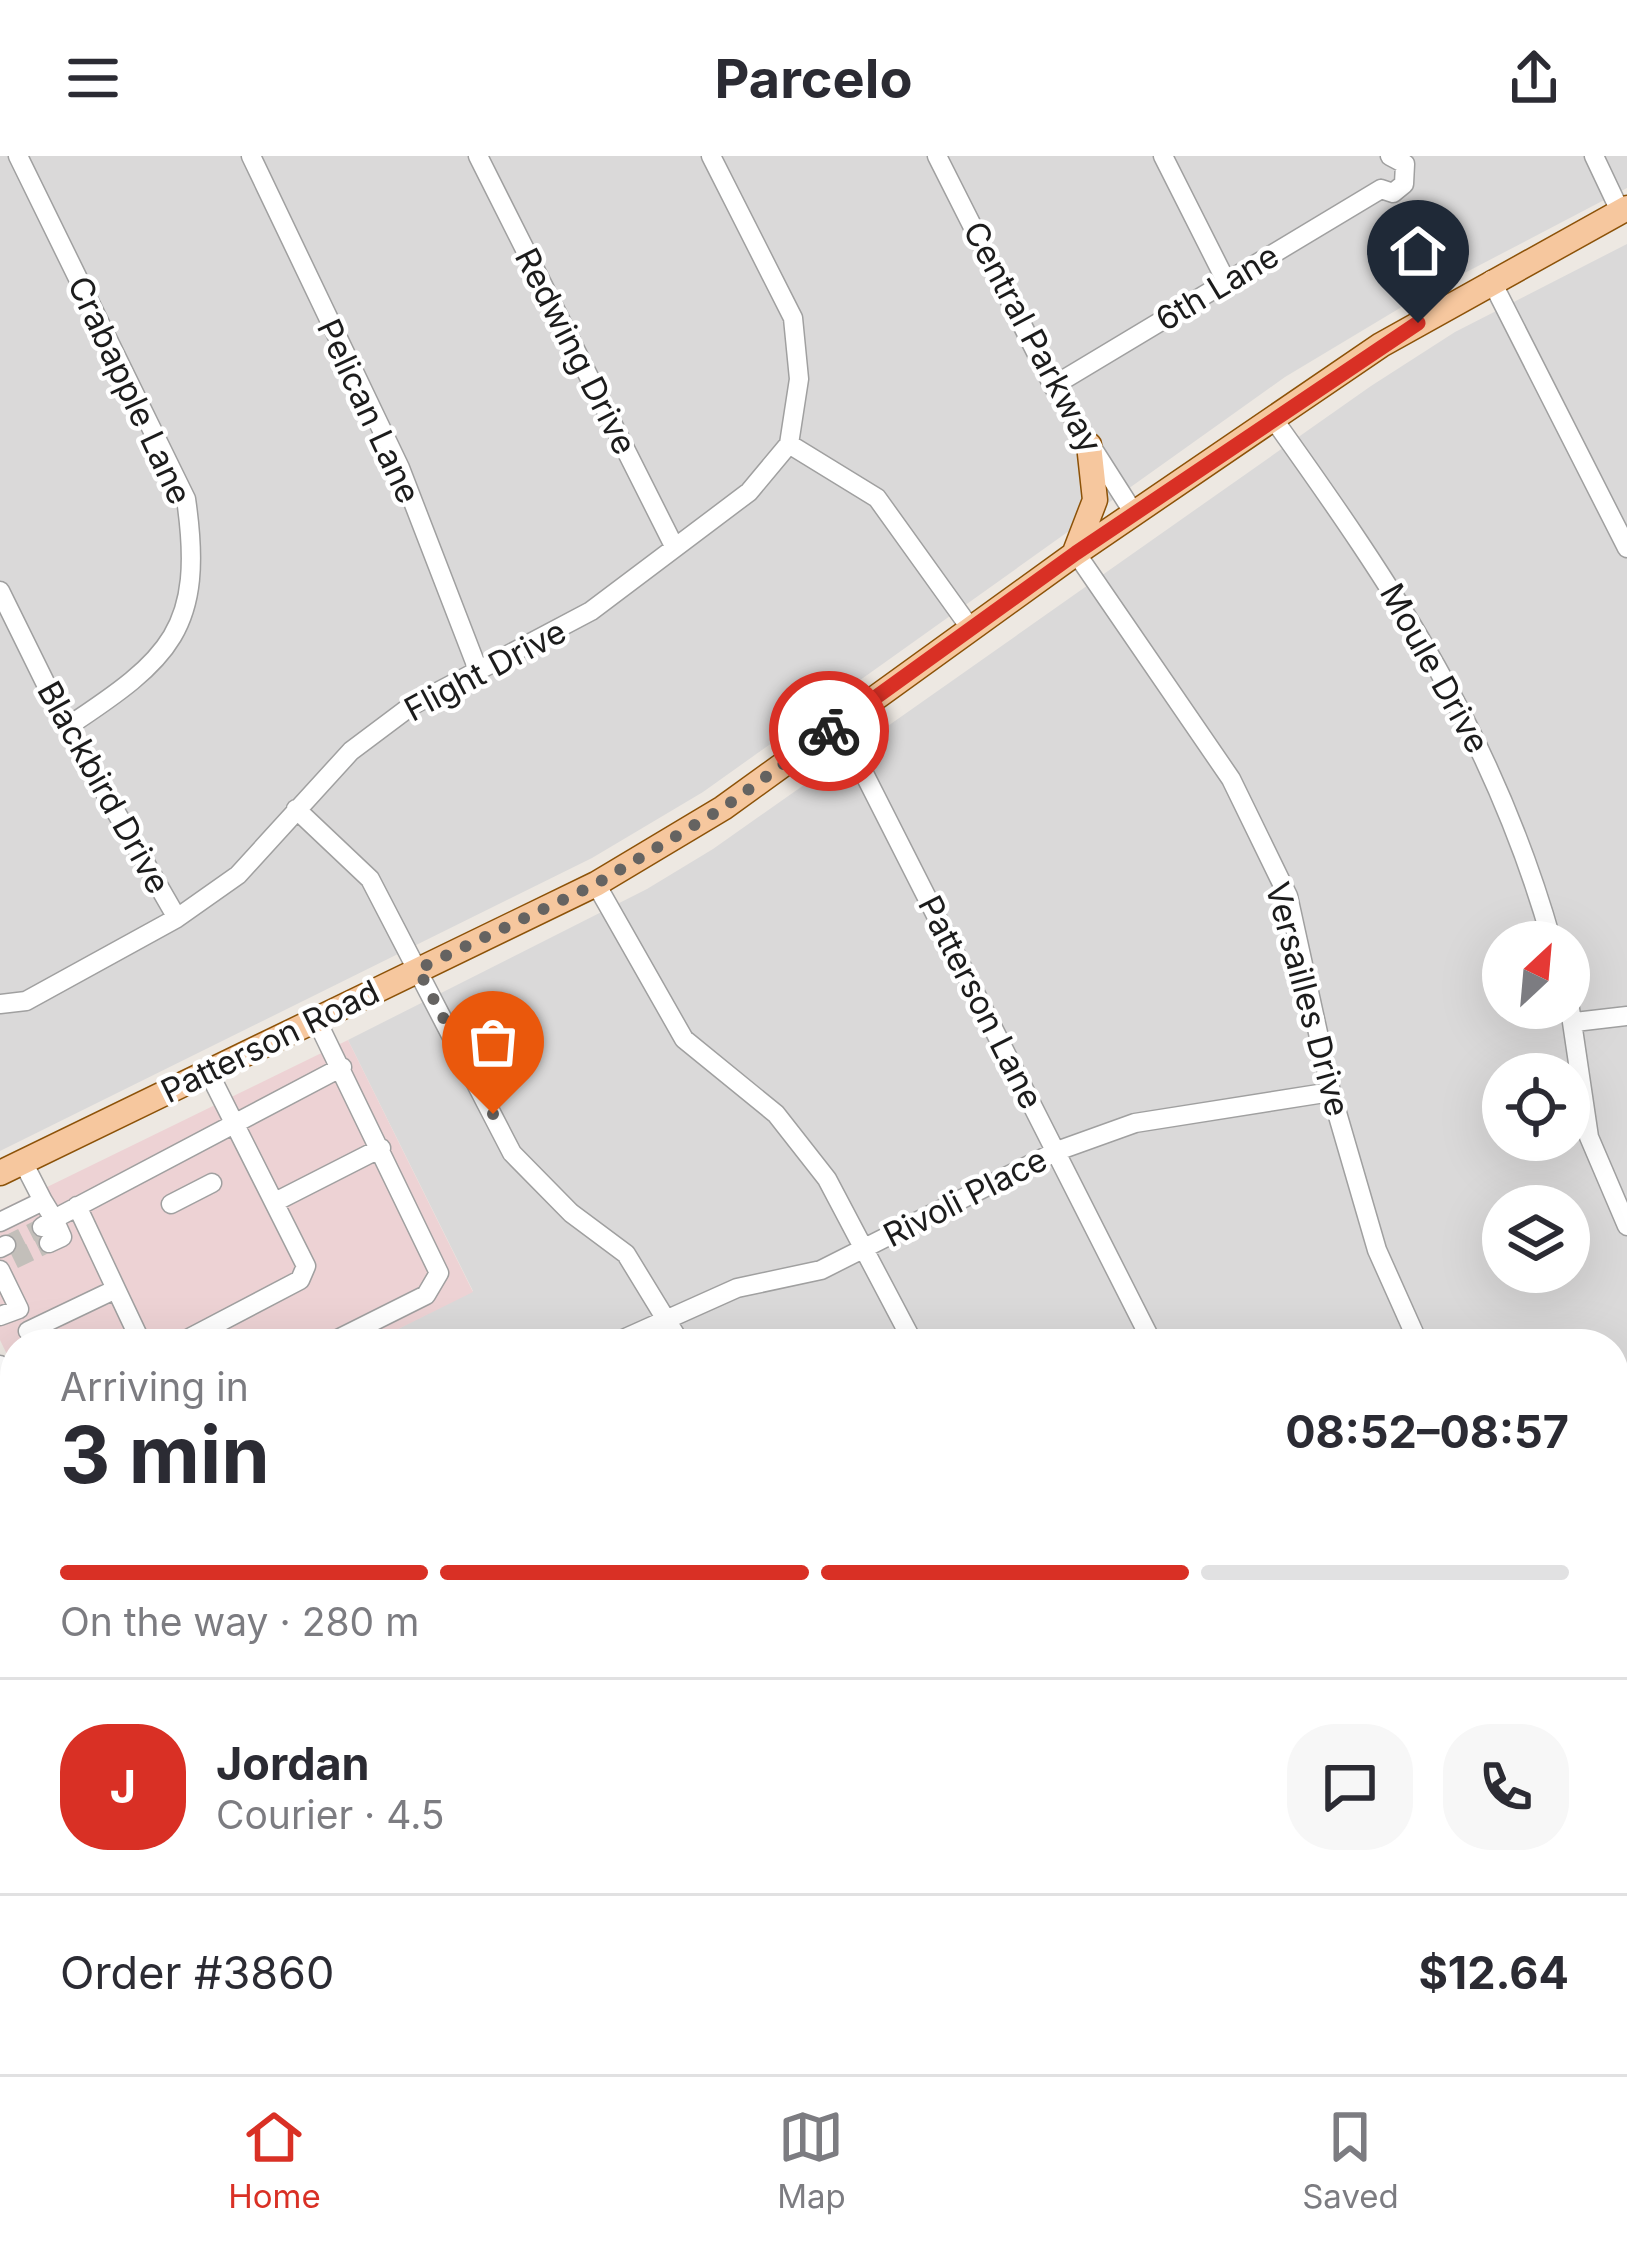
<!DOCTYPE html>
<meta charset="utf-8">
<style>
:root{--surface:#fff;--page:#f7f7f7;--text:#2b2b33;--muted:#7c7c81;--line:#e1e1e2;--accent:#d93025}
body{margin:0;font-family:Inter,sans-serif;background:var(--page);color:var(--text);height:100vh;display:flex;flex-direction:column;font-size:45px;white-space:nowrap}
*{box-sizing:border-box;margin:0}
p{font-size:39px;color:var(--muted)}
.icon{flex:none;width:66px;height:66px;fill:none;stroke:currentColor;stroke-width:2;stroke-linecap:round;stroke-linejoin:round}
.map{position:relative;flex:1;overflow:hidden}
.sheet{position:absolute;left:0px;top:1173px;width:1629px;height:747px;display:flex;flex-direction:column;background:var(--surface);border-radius:48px 48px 0 0;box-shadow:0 12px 48px #0002}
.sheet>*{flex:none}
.needle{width:78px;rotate:26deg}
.buttons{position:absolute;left:1482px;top:765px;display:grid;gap:24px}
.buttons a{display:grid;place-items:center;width:108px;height:108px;border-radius:50%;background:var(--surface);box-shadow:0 12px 48px #0002;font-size:60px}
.pin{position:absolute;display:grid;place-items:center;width:102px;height:102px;color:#fff;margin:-123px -51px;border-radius:50% 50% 50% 0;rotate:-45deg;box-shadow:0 0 12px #0007}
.pin .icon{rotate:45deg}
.courier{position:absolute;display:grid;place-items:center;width:120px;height:120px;margin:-60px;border:9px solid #d93025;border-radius:50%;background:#fff;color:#222;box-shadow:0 3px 15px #0007}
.head em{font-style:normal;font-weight:700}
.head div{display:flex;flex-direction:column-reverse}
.head{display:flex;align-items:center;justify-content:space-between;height:204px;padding:0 60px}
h1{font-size:78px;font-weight:700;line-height:90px}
.bar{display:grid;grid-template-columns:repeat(4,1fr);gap:18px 12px;align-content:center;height:144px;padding:0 60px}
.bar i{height:15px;border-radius:9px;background:var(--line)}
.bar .current{background:var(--accent)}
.bar p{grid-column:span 4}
.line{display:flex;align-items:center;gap:30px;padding:0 60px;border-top:3px solid var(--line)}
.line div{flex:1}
.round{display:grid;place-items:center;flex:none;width:126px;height:126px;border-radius:48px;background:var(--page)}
header{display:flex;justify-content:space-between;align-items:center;height:156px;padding:0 60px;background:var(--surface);font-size:54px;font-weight:700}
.dock{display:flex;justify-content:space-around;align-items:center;height:168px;border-top:3px solid var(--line);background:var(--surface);font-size:33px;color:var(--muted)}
.dock a{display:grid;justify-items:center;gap:6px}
.dock .current{color:var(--accent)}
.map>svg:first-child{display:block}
</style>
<header><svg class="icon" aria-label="menu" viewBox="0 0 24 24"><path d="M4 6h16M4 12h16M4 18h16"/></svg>Parcelo<svg class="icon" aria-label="share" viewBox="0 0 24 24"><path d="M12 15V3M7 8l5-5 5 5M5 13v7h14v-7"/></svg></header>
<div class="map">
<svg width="1627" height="1918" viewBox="0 0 1627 1918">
<rect width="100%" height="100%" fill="#ede8e2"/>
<path fill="#dad9d9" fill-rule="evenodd" d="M0,0H1627V32L1415,143L1285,221L703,636L592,702L0,995Z
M1627,88V1918H361L355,1905H1614V1188H368L473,1135L348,884L647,733L713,693L1371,230L1455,176ZM1503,786H1569V852H1503ZM1503,918H1569V984H1503ZM1503,1050H1569V1116H1503Z
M0,1247L15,1277V1905H328L334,1918H0Z"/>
<path fill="#edd2d4" d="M348,884L473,1136L368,1188H15V1215L0,1184V1054Z"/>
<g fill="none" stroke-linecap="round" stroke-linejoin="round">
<path stroke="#c3bfba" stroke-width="18" stroke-dasharray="18 9" stroke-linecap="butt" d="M6,1089L42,1071
M14,1104L49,1087"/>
<g stroke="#a0a0a0" stroke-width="21">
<path id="minor" d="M18,0L186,343C205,473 170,503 67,571
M251,0L400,312L478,514
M478,0L674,390
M711,0L793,162L799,223L789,288L877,342L971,473
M937,0L1053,230L1135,359
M1163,0L1226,125
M1594,0L1620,55
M1381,33L1393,37L1404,28L1405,8L1390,0
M1491,124L1627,392
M1053,230L1381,33
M1272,261C1395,433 1494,580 1552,786
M1076,397L1231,623L1288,740L1331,936L1377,1094L1419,1188
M0,435L67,571L177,762
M839,568L1153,1188
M296,653L370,723L512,997L571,1057L626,1098L681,1188
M596,728L684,883L776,958L827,1023L914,1188
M1569,846L1589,981L1627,1070
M0,848L26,845L177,762L238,719L351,595L411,550L591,455L749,336L789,288
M316,863L439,1117L426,1139L328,1188
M1575,866L1627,860
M43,1045L54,1063L342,911
M275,1046L381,992
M171,1048L212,1027
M0,1066L43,1045L23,1006
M42,1071L54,1063L62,1081L49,1087
M0,1092L6,1089
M0,1114L19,1153L0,1160
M116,1133L142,1188
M28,1175L116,1133L77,1050
M178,1188L300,1124L306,1110L208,915
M612,1188L737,1132L821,1114L1057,995L1135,967L1331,936
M0,1209L15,1239
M0,1275L15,1269
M1614,1434L1627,1449
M1614,1629L1627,1625
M0,1876L21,1918
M344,1905L350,1918
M578,1905L585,1918
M811,1905L817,1918
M1038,1905L1044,1918
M1269,1905L1276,1918
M1512,1905L1518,1918
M917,1918L943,1905"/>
</g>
<g stroke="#8c5208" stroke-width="27">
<path id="major" d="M1075,396L1095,344L1089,289
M0,1017L596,728L723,652L1076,397L1381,189L1627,52"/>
</g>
<use href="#minor" stroke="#fff" stroke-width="18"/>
<use href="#major" stroke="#f6c79e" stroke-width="24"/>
</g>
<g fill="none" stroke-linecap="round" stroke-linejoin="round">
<path stroke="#656361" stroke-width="12" stroke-dasharray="0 21.6" d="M493,958L418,813L596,728L723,652L829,575"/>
<path stroke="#d93025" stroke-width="15" d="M829,575L1076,397L1418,167"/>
</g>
<g text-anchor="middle" stroke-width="9" stroke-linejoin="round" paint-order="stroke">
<g font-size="33" fill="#1c1c1c" stroke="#fff">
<text transform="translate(1217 131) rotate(-31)" y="12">6th Lane</text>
<text transform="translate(1033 181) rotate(62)" y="12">Central Parkway</text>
<text transform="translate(576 195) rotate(63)" y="12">Redwing Drive</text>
<text transform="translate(130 234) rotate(65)" y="12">Crabapple Lane</text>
<text transform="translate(369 255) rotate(65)" y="12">Pelican Lane</text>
<text transform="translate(1435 512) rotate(61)" y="12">Moule Drive</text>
<text transform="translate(485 514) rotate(-28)" y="12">Flight Drive</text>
<text transform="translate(104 631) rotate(61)" y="12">Blackbird Drive</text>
<text transform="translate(1308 843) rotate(75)" y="12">Versailles Drive</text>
<text transform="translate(981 846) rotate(63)" y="12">Patterson Lane</text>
<text transform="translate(270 885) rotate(-26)" y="12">Patterson Road</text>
<text transform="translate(965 1041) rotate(-27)" y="12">Rivoli Place</text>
</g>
</g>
</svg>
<div class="buttons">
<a><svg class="needle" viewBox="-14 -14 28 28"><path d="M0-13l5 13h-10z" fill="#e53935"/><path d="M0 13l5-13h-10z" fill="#7c7c81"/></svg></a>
<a><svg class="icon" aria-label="locate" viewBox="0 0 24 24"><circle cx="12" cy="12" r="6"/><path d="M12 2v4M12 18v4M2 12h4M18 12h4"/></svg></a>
<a><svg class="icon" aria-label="layers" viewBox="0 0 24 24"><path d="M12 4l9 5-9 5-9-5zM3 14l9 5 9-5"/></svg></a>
</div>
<div class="pin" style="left:493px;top:958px;background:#ea580c"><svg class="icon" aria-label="bag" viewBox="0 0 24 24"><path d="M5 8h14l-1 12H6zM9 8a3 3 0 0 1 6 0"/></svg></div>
<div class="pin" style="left:1418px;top:167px;background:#1f2937"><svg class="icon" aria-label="home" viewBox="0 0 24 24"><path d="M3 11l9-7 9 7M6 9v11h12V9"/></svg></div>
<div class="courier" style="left:829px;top:575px"><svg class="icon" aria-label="bike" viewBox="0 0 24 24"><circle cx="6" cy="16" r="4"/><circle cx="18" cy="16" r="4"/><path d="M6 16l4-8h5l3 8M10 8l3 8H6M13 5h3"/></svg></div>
<section class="sheet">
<div class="head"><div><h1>3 min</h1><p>Arriving in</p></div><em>08:52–08:57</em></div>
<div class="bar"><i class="current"></i><i class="current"></i><i class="current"></i><i></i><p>On the way · 280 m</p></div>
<div class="line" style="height:216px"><b class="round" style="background:var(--accent);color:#fff">J</b><div><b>Jordan</b><p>Courier · 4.5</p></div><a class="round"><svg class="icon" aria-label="chat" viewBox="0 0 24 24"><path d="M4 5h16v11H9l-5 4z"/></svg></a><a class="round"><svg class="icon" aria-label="phone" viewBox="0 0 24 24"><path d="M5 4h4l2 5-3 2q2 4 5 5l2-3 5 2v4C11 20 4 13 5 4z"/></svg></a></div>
<div class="line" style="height:156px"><div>Order #3860</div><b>$12.64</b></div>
</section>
</div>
<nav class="dock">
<a class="current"><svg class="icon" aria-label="home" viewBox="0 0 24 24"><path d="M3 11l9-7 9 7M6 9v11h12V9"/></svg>Home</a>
<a><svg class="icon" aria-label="map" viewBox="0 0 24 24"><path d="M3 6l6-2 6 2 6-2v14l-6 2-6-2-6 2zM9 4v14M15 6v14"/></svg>Map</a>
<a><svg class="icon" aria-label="saved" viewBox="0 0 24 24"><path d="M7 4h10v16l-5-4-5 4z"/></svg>Saved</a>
</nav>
